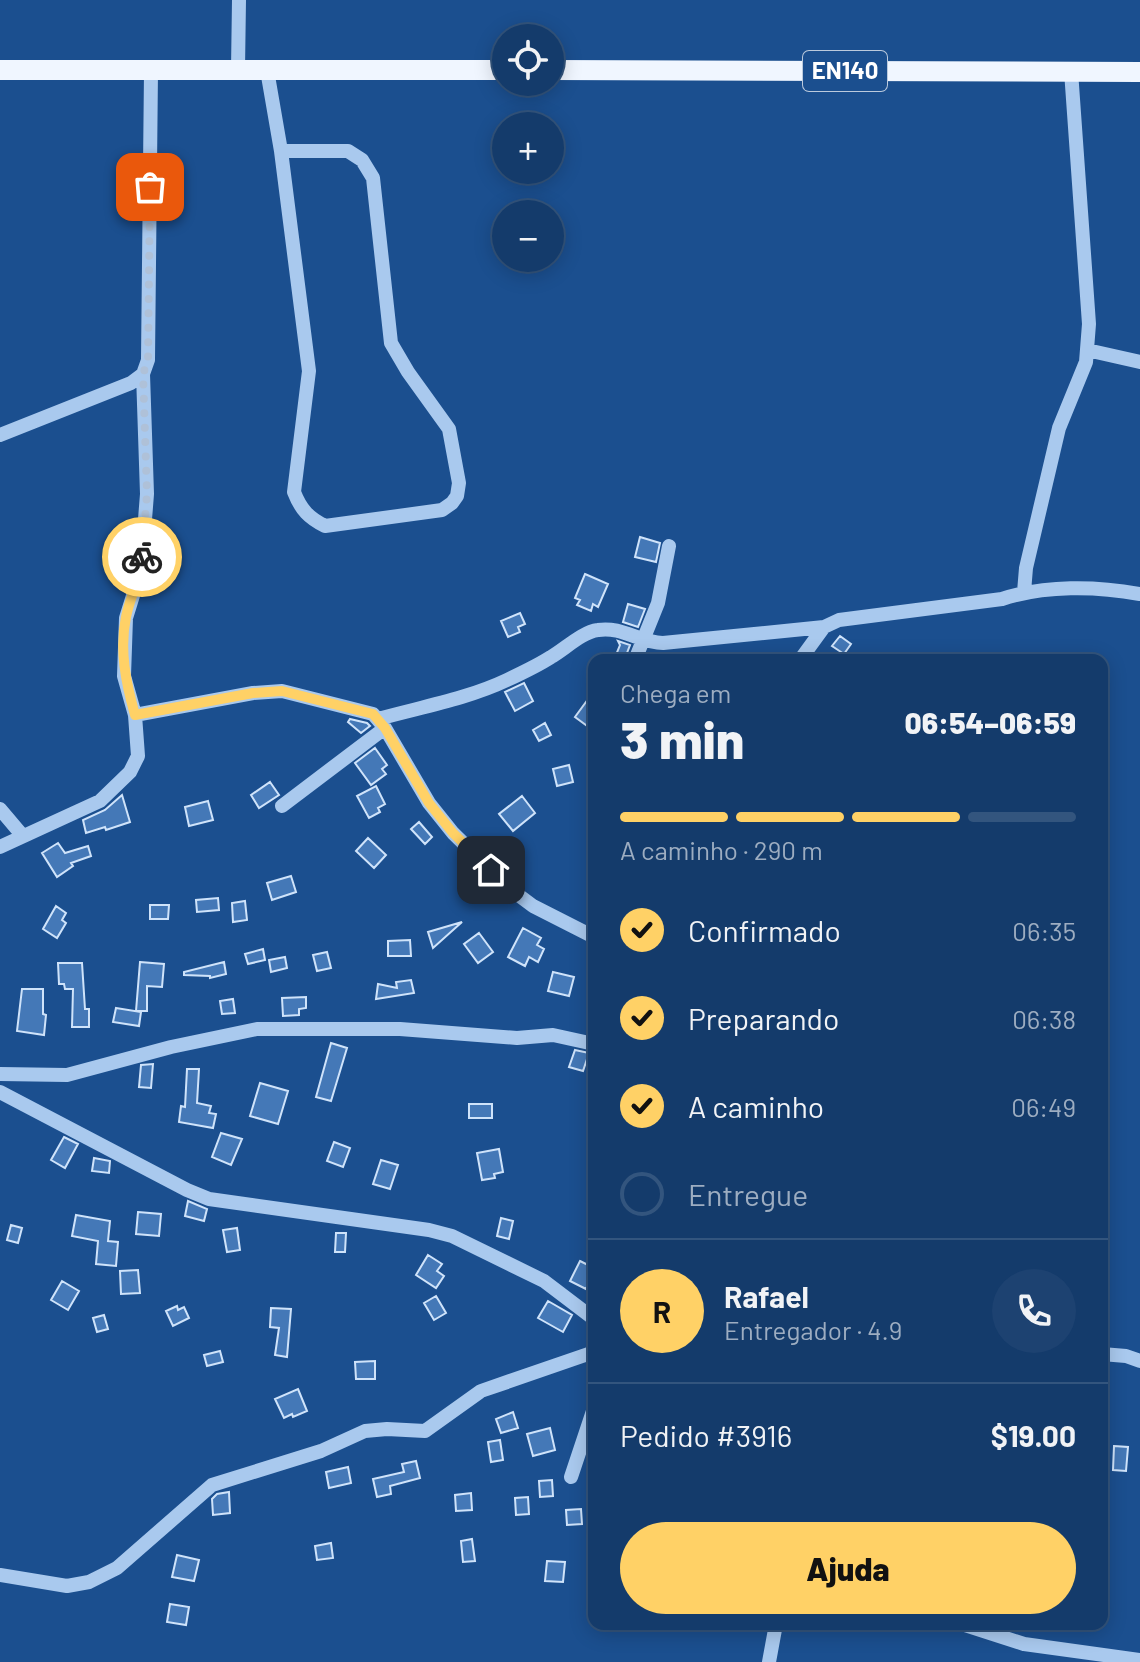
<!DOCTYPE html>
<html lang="pt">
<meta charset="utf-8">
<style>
:root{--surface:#143b6b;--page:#1d4271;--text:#f1f3f6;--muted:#9dadc1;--line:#33557e;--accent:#ffd166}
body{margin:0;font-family:Barlow,sans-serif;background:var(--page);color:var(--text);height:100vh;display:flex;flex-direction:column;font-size:30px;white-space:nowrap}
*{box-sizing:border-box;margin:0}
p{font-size:26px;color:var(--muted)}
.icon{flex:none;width:44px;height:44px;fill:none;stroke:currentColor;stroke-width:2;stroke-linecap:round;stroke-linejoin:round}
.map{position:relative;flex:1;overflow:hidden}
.panel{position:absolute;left:588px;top:654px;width:520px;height:976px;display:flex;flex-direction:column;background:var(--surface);border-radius:16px;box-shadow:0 4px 20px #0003,0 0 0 2px var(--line)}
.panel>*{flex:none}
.fabs{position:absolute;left:492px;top:24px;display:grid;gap:16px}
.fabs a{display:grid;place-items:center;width:72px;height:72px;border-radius:50%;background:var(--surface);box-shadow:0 4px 20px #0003,0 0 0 2px var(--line);font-size:40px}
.pin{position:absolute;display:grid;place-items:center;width:68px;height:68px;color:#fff;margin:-34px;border-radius:16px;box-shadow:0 4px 12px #0006}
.courier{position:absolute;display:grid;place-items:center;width:80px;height:80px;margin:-40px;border:6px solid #ffd166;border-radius:50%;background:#fff;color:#222;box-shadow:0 2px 10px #0007}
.overview em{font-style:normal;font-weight:800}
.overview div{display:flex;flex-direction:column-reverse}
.overview{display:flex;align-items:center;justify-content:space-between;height:136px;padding:0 32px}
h1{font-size:52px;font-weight:800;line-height:60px}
.bar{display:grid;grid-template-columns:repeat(4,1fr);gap:12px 8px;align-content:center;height:96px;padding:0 32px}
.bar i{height:10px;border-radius:6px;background:var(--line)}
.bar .active{background:var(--accent)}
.bar p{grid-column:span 4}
.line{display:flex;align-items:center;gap:20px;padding:0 32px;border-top:2px solid var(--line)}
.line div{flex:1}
.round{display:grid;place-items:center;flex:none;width:84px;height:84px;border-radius:42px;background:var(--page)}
ol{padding:0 32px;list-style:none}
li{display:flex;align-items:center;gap:24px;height:88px}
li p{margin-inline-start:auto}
li .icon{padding:8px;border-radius:50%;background:var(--accent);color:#111;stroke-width:4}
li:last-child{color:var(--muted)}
li i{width:44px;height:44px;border:4px solid var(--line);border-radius:50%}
.button{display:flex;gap:16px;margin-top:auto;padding:16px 32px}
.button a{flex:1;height:92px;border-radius:48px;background:var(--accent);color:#111;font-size:32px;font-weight:800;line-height:92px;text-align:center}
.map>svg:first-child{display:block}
</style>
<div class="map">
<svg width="1140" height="1662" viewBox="0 0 1140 1662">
<rect width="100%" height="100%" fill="#1b4f8f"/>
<path fill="#4478b7" stroke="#cfe3fa" stroke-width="2" d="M640,537L660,543L656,562L635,557Z
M585,574L608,584L598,607L593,604L591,611L577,605L580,600L575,598Z
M628,604L645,609L638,627L623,622Z
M520,613L525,624L518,627L520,632L508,637L501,621Z
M840,636L851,644L844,654L832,646Z
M618,641L630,645L625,658L616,655L620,645Z
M524,683L533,701L515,711L505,692Z
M594,691V731L575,717Z
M350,719L367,723L370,726L361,733L348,722Z
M545,723L551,735L539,741L533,730Z
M375,748L387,765L382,769L386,774L371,785L355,763Z
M569,765L573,782L557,786L553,769Z
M270,782L279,795L259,808L251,795Z
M376,786L385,804L378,808L380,812L369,818L357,796Z
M122,795L130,822L106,830L105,827L86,833L83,820L105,810Z
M522,796L535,813L513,831L499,814Z
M208,801L213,820L189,826L185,807Z
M419,822L432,837L425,844L411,829Z
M368,838L386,855L374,868L356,851Z
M58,843L65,853L88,846L91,856L71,863L73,866L57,877L42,853Z
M291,876L296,892L272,900L267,883Z
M218,898L219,910L197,912L196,900Z
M245,901L247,920L233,922L232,903Z
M150,905H169L168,919H150Z
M56,906L66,913L62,920L66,923L57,938L43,929Z
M462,922L433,948L428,932Z
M523,928L541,938L537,945L544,949L538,962L529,957L525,966L508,957Z
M479,933L493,952L478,963L464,944Z
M410,940L411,956H388V941Z
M263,949L265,960L248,964L245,954Z
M327,952L331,968L317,971L313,955Z
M285,957L287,968L271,972L269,960Z
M140,962L164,964L162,987L147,986V1011H136Z
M224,962L226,974L210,978V976L184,975V972Z
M58,963H82L85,1009H89V1027H72L73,989H65L64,984H59Z
M553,972L574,977L569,996L548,991Z
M411,980L414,993L376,999L378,984L397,988L396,982Z
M22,989H43V1014L46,1015L44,1035L17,1031Z
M306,997V1008L299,1009V1015L283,1016L282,998Z
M233,999L235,1013L222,1014L220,1001Z
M116,1008L141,1012L139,1026L113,1022Z
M331,1043L347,1048L331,1101L316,1097Z
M575,1050L589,1053L583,1071L569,1067Z
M153,1064L151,1088L139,1087L141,1065Z
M187,1069H199L197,1103L211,1106L209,1113L216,1114L213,1128L179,1122L181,1106L185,1107Z
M260,1083L288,1091L278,1124L250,1116Z
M469,1104H492V1118H469Z
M221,1133L242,1139L231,1165L212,1157Z
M64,1137L78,1144L65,1168L51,1160Z
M334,1142L350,1148L343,1167L327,1161Z
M499,1149L503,1172L494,1174L495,1178L482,1180L477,1153Z
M94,1158L110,1161L109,1173L92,1171Z
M381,1160L398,1165L390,1189L373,1184Z
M188,1201L207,1209L204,1221L185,1216Z
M138,1212L161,1214L159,1236L136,1234Z
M76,1215L110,1221L108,1241L118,1242L116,1266L96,1264L98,1241L72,1236Z
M501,1218L513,1221L509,1239L497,1236Z
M11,1225L22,1228L18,1243L7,1240Z
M237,1228L240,1250L227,1252L223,1230Z
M336,1233H346L345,1252H335Z
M428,1255L442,1264L437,1271L444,1276L436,1288L416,1275Z
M580,1261L594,1268L586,1289L570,1281Z
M138,1270L140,1293L121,1294L120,1271Z
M62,1281L79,1291L68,1310L51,1300Z
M436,1296L446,1313L434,1320L424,1303Z
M548,1301L572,1315L563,1332L538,1318Z
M177,1306L178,1310L184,1307L189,1318L173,1326L166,1311Z
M271,1308L291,1309L287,1357L275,1355L279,1328L270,1327Z
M104,1315L108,1329L97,1332L93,1318Z
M220,1351L223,1362L207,1366L204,1355Z
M375,1361V1379H356L355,1362Z
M298,1389L307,1411L293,1417L292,1414L284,1418L275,1399Z
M513,1412L518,1428L501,1433L496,1419Z
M550,1428L555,1450L533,1456L527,1434Z
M500,1440L503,1460L491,1462L488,1442Z
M1114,1446L1128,1447L1126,1471L1113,1470Z
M416,1461L420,1478L390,1486L391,1494L377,1497L373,1479L404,1472L402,1464Z
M348,1467L351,1483L329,1488L326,1472Z
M552,1480L553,1496L540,1497L539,1481Z
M229,1492L230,1513L213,1515L212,1499L217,1494Z
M471,1493L472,1510L456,1511L455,1495Z
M528,1497L529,1514L516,1515L515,1498Z
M581,1509L582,1524L567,1525L566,1510Z
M472,1539L475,1561L463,1562L461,1541Z
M331,1543L333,1558L317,1560L315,1546Z
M177,1555L199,1560L194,1581L172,1577Z
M547,1561L565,1562L563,1582L545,1581Z
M170,1604L189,1607L186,1625L167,1622Z"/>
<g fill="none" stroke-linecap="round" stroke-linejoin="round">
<path stroke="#a9c9ee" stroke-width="14" d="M238,69L239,0
M267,70L281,151L309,371L294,492C301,510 309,518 325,526L442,510L452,503L457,496L459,483L449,429L408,372L391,343L373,178L362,160L348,151H281
M1087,350L1140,362
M0,435L131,383L143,374L148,360L151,71
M1024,592L1026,568L1059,428L1086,362L1089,324L1071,71
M635,660L658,603L669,546
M800,660L824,627
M135,715L253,693L282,691L373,714L385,728L429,803L453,833L509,888L533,906L594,937
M378,719C421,707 467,699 507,680C522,673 537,666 551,657C565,649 582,632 598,630C622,626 640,643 663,643L824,627L839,620L1002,599C1045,585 1096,586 1140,594
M282,806L385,728
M0,809L22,835
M0,847L100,801L130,772L138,756L135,715L124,676L126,618L141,570L147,494L143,374
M0,1074L67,1075L171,1047L257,1029H400L517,1038L553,1035L594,1044
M0,1092L187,1190L209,1199L429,1230L452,1236L544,1281L594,1319
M1102,1354L1126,1356L1140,1361
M571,1477L594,1408
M0,1575L67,1586L89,1582L117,1568L212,1485L321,1451L365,1431L387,1429L425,1431L481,1391L594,1352
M962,1624L1024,1644L1140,1660
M769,1662L776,1624"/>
<path stroke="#f0f6ff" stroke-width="20" d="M0,70H506
M550,70L1140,72"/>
</g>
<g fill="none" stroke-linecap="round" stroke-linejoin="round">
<path stroke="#afc1d8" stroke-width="8" stroke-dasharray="0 14.4" d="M142,557L147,494L143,374L148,360L150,187"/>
<path stroke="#ffd166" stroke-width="10" d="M142,557C141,578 130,596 126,617C119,650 126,683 135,715L253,693L282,691L373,714L385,728L429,803L453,833L491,870"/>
</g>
<g text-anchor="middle" stroke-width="6" stroke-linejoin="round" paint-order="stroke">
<rect fill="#1b4f8f" stroke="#bbcadd" stroke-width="2" x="803" y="51" width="84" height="40" rx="6"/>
<g font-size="24" font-weight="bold" fill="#fff">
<text x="845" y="79">EN140</text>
</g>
</g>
</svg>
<div class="fabs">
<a><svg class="icon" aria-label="locate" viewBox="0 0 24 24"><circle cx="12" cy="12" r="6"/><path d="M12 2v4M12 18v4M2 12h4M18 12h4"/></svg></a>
<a>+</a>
<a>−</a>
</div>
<div class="pin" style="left:150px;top:187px;background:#ea580c"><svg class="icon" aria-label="bag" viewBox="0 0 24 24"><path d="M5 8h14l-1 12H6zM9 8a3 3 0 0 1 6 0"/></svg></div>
<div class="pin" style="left:491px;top:870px;background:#1f2937"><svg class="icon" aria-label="home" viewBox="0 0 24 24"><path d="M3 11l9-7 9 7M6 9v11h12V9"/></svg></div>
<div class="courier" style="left:142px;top:557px"><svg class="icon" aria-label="bike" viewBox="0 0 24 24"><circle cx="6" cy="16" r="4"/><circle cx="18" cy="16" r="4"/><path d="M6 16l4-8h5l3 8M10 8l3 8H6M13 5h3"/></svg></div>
<section class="panel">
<div class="overview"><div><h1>3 min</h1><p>Chega em</p></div><em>06:54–06:59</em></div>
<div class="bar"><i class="active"></i><i class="active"></i><i class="active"></i><i></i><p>A caminho · 290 m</p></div>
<ol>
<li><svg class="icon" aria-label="check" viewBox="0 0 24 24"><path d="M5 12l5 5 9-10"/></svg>Confirmado<p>06:35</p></li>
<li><svg class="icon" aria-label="check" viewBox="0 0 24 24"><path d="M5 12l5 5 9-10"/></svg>Preparando<p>06:38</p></li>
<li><svg class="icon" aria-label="check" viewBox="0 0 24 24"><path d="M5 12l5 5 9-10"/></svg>A caminho<p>06:49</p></li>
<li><i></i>Entregue</li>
</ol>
<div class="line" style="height:144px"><b class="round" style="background:var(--accent);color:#111">R</b><div><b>Rafael</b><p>Entregador · 4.9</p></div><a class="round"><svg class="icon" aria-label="phone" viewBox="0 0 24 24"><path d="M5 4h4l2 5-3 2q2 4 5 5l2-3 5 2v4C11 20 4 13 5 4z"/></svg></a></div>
<div class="line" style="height:104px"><div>Pedido #3916</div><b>$19.00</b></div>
<div class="button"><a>Ajuda</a></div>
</section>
</div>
